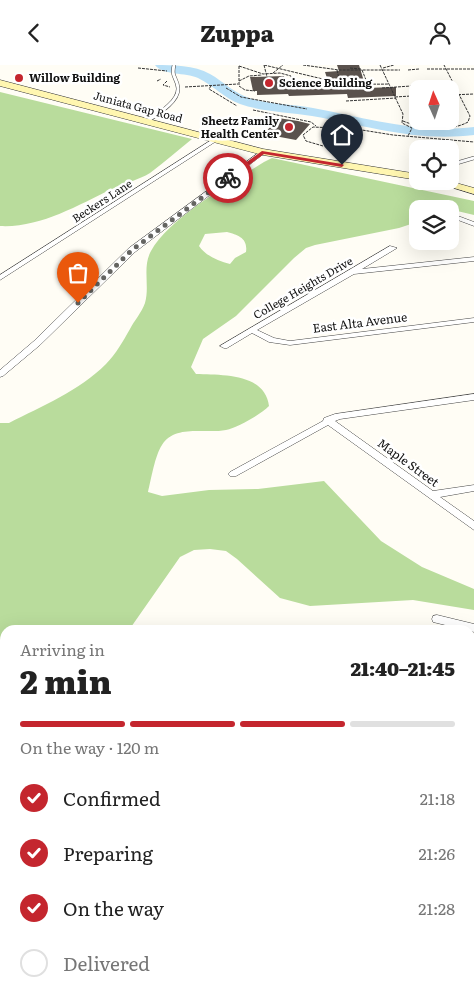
<!DOCTYPE html>
<meta charset="utf-8">
<style>
:root{--surface:#fff;--page:#f6f6f6;--text:#222;--muted:#767676;--line:#e0e0e0;--accent:#c4262e}
body{margin:0;font-family:Literata,serif;background:var(--page);color:var(--text);height:100vh;display:flex;flex-direction:column;font-size:19px;white-space:nowrap}
*{box-sizing:border-box;margin:0}
p{font-size:16px;color:var(--muted)}
.icon{flex:none;width:28px;height:28px;fill:none;stroke:currentColor;stroke-width:2;stroke-linecap:round;stroke-linejoin:round}
.map{position:relative;flex:1;overflow:hidden}
.panel{position:absolute;left:0px;top:560px;width:475px;height:376px;display:flex;flex-direction:column;background:var(--surface);border-radius:15px 15px 0 0;box-shadow:0 5px 20px #0002}
.panel>*{flex:none}
.needle{width:32px;rotate:357deg}
.tools{position:absolute;left:409px;top:15px;display:grid;gap:10px}
.tools a{display:grid;place-items:center;width:50px;height:50px;border-radius:10px;background:var(--surface);box-shadow:0 5px 20px #0002;font-size:25px}
.pin{position:absolute;display:grid;place-items:center;width:42px;height:42px;color:#fff;margin:-51px -21px;border-radius:50% 50% 50% 0;rotate:-45deg;box-shadow:0 0 5px #0007}
.pin .icon{rotate:45deg}
.courier{position:absolute;display:grid;place-items:center;width:50px;height:50px;margin:-25px;border:4px solid #c4262e;border-radius:50%;background:#fff;color:#222;box-shadow:0 1px 6px #0007}
.headline em{font-style:normal;font-weight:800}
.headline div{display:flex;flex-direction:column-reverse}
.headline{display:flex;align-items:center;justify-content:space-between;height:85px;padding:0 20px}
h1{font-size:32px;font-weight:800;line-height:38px}
.bar{display:grid;grid-template-columns:repeat(4,1fr);gap:8px 5px;align-content:center;height:60px;padding:0 20px}
.bar i{height:6px;border-radius:4px;background:var(--line)}
.bar .on{background:var(--accent)}
.bar p{grid-column:span 4}
ol{padding:0 20px;list-style:none}
li{display:flex;align-items:center;gap:15px;height:55px}
li p{margin-inline-start:auto}
li .icon{padding:5px;border-radius:50%;background:var(--accent);color:#fff;stroke-width:4}
li:last-child{color:var(--muted)}
li i{width:28px;height:28px;border:2px solid var(--line);border-radius:50%}
header{display:flex;justify-content:space-between;align-items:center;height:65px;padding:0 20px;background:var(--surface);font-size:22px;font-weight:800}
.map>svg:first-child{display:block}
</style>
<header><svg class="icon" aria-label="back" viewBox="0 0 24 24"><path d="M15 5l-7 7 7 7"/></svg>Zuppa<svg class="icon" aria-label="person" viewBox="0 0 24 24"><circle cx="12" cy="8" r="4"/><path d="M4 21q1-7 8-7t8 7"/></svg></header>
<div class="map">
<svg width="474" height="936" viewBox="0 0 474 936">
<rect width="100%" height="100%" fill="#fffdf5"/>
<path fill="#b9dc9c" fill-rule="evenodd" d="M0,27L192,74C178,85 165,97 150,108C139,115 124,118 112,124C76,141 40,163 0,161Z
M272,93L474,136V150L453,145L450,147V144H418L417,157L399,163L315,180L306,183L294,193L236,251L203,274L191,302L196,309C222,310 265,308 269,341C260,350 238,362 226,365C205,369 175,359 162,380C155,390 151,415 148,427L162,431L209,425L258,424L324,416L381,476L422,502L474,524V545L413,535L310,541L280,533L237,494L226,486L210,484L194,485L180,492L129,565H5V585L0,588V358H9C42,341 79,326 106,299C116,289 123,276 130,264C134,256 142,247 145,238C150,221 142,202 151,186C169,153 232,117 264,97ZM227,167C238,170 248,173 246,187L235,193L230,199C218,196 206,191 199,181L205,169Z
M0,634L5,637V695L0,694Z
M470,799C474,809 474,850 474,864L470,867Z
M5,924V931H290L278,936H0V929Z"/>
<g fill="none" stroke-linecap="round" stroke-linejoin="round">
<path fill="#b9e0f7" fill-rule="evenodd" d="M155,0C173,0 194,0 210,9C224,17 234,28 249,33C270,40 292,39 313,43C367,53 418,69 474,62V70C416,77 368,61 312,51C288,47 263,47 240,39C224,33 213,20 198,13C185,7 164,11 155,0Z"/>
</g>
<path fill="#5a524d" d="M337,0H359L366,23L396,22V31L348,33L347,29L289,31L288,29L257,30V26H253L250,12L284,11L286,20L329,19L325,7L339,6Z
M278,53L298,56L310,59L296,75L264,69Z"/>
<g fill="none" stroke-linecap="round" stroke-linejoin="round">
<g stroke="#444" stroke-width="4">
<path id="service" d="M146,57C156,50 179,37 178,23C177,12 171,13 174,0
M450,100L474,93"/>
</g>
<g stroke="#444" stroke-width="1">
<path id="minor" d="M213,74L218,75L0,215V210Z
M261,86L266,87L135,187L40,280L3,311L0,312V305L34,276L129,183Z
M450,148L474,157V161L450,152Z
M390,181L397,183L362,204L474,192V196L354,209L257,265L274,273L290,276L474,253V257L290,280L269,277L252,268L227,283H224L220,281Z
M474,329V335L340,354L335,356L433,426L474,420V426L440,432L474,456V465L328,360L236,411H230L228,409L230,407L323,356L324,353L335,349Z
M437,550L474,559V567L433,557L432,554L433,551Z
M470,654L474,655V665L470,664Z"/>
</g>
<g stroke="#333" stroke-width="1">
<path id="secondary" d="M0,15L263,84L418,109V115L263,90L0,21Z
M431,116H449L474,123V129Z"/>
</g>
<path stroke="#333" stroke-width="1" stroke-dasharray="3 1" stroke-linecap="butt" d="M264,0L327,15
M264,0L267,12
M303,0L339,5H400
M380,0L403,49L402,58L412,63L408,71
M239,1L263,9L280,8L291,11
M239,1V21L245,25L255,26
M138,3L167,6
M350,3L361,4
M383,3L394,0
M427,4H474
M337,5L340,18
M362,5L368,20
M408,5L419,4
M273,8L283,0
M291,11L294,24
M157,16L161,14
M167,16L163,20L170,22
M239,16L249,11L262,10
M293,17C325,16 357,20 389,19
M211,21L209,24L237,41
M185,22L238,19
M226,23L241,32L307,44
M382,23L411,21
M450,30L474,29
M395,32L411,31
M346,36L396,33
M253,45L311,57L316,61
M403,56C422,64 450,67 468,57L470,51L444,0
M323,81L306,76L303,70L313,62L335,63L337,61L393,70L474,77"/>
<use href="#service" stroke="#fff" stroke-width="3"/>
<use href="#minor" fill="#fff" fill-rule="evenodd"/>
<use href="#secondary" fill="#fff6b0" fill-rule="evenodd"/>
</g>
<path fill="#c4262e" d="M262,86L342,99L344,100L342,102L264,89L230,114H226V112Z"/>
<g fill="none" stroke-linecap="round" stroke-linejoin="round">
<path stroke="#646461" stroke-width="5" stroke-dasharray="0 9" d="M78,238L132,185L228,113"/>
</g>
<g fill="#c4262e" stroke="#fff" stroke-width="2">
<circle cx="19" cy="13" r="5"/>
<circle cx="269" cy="18" r="5"/>
<circle cx="289" cy="62" r="5"/>
</g>
<g text-anchor="middle" stroke-width="5" stroke-linejoin="round" paint-order="stroke">
<g font-size="11" font-weight="bold" fill="#111" stroke="#fff" text-anchor="start">
<text x="29" y="17">Willow Building</text>
<text x="279" y="22">Science Building</text>
<text x="279" y="60" text-anchor="end">Sheetz Family<tspan x="279" dy="13">Health Center</tspan></text>
</g>
<g font-size="11" fill="#111" stroke="#fff">
<text transform="translate(138 42) rotate(15)" y="4">Juniata Gap Road</text>
<text transform="translate(102 136) rotate(-33)" y="4">Beckers Lane</text>
<text transform="translate(303 223) rotate(-30)" y="4">College Heights Drive</text>
</g>
<g font-size="12" fill="#111" stroke="#fff">
<text transform="translate(360 258) rotate(-7)" y="4">East Alta Avenue</text>
<text transform="translate(408 398) rotate(36)" y="4">Maple Street</text>
</g>
</g>
</svg>
<div class="tools">
<a><svg class="needle" viewBox="-14 -14 28 28"><path d="M0-13l5 13h-10z" fill="#e53935"/><path d="M0 13l5-13h-10z" fill="#767676"/></svg></a>
<a><svg class="icon" aria-label="locate" viewBox="0 0 24 24"><circle cx="12" cy="12" r="6"/><path d="M12 2v4M12 18v4M2 12h4M18 12h4"/></svg></a>
<a><svg class="icon" aria-label="layers" viewBox="0 0 24 24"><path d="M12 4l9 5-9 5-9-5zM3 14l9 5 9-5"/></svg></a>
</div>
<div class="pin" style="left:78px;top:238px;background:#ea580c"><svg class="icon" aria-label="bag" viewBox="0 0 24 24"><path d="M5 8h14l-1 12H6zM9 8a3 3 0 0 1 6 0"/></svg></div>
<div class="pin" style="left:342px;top:100px;background:#1f2937"><svg class="icon" aria-label="home" viewBox="0 0 24 24"><path d="M3 11l9-7 9 7M6 9v11h12V9"/></svg></div>
<div class="courier" style="left:228px;top:113px"><svg class="icon" aria-label="bike" viewBox="0 0 24 24"><circle cx="6" cy="16" r="4"/><circle cx="18" cy="16" r="4"/><path d="M6 16l4-8h5l3 8M10 8l3 8H6M13 5h3"/></svg></div>
<section class="panel">
<div class="headline"><div><h1>2 min</h1><p>Arriving in</p></div><em>21:40–21:45</em></div>
<div class="bar"><i class="on"></i><i class="on"></i><i class="on"></i><i></i><p>On the way · 120 m</p></div>
<ol>
<li><svg class="icon" aria-label="check" viewBox="0 0 24 24"><path d="M5 12l5 5 9-10"/></svg>Confirmed<p>21:18</p></li>
<li><svg class="icon" aria-label="check" viewBox="0 0 24 24"><path d="M5 12l5 5 9-10"/></svg>Preparing<p>21:26</p></li>
<li><svg class="icon" aria-label="check" viewBox="0 0 24 24"><path d="M5 12l5 5 9-10"/></svg>On the way<p>21:28</p></li>
<li><i></i>Delivered</li>
</ol>
</section>
</div>
